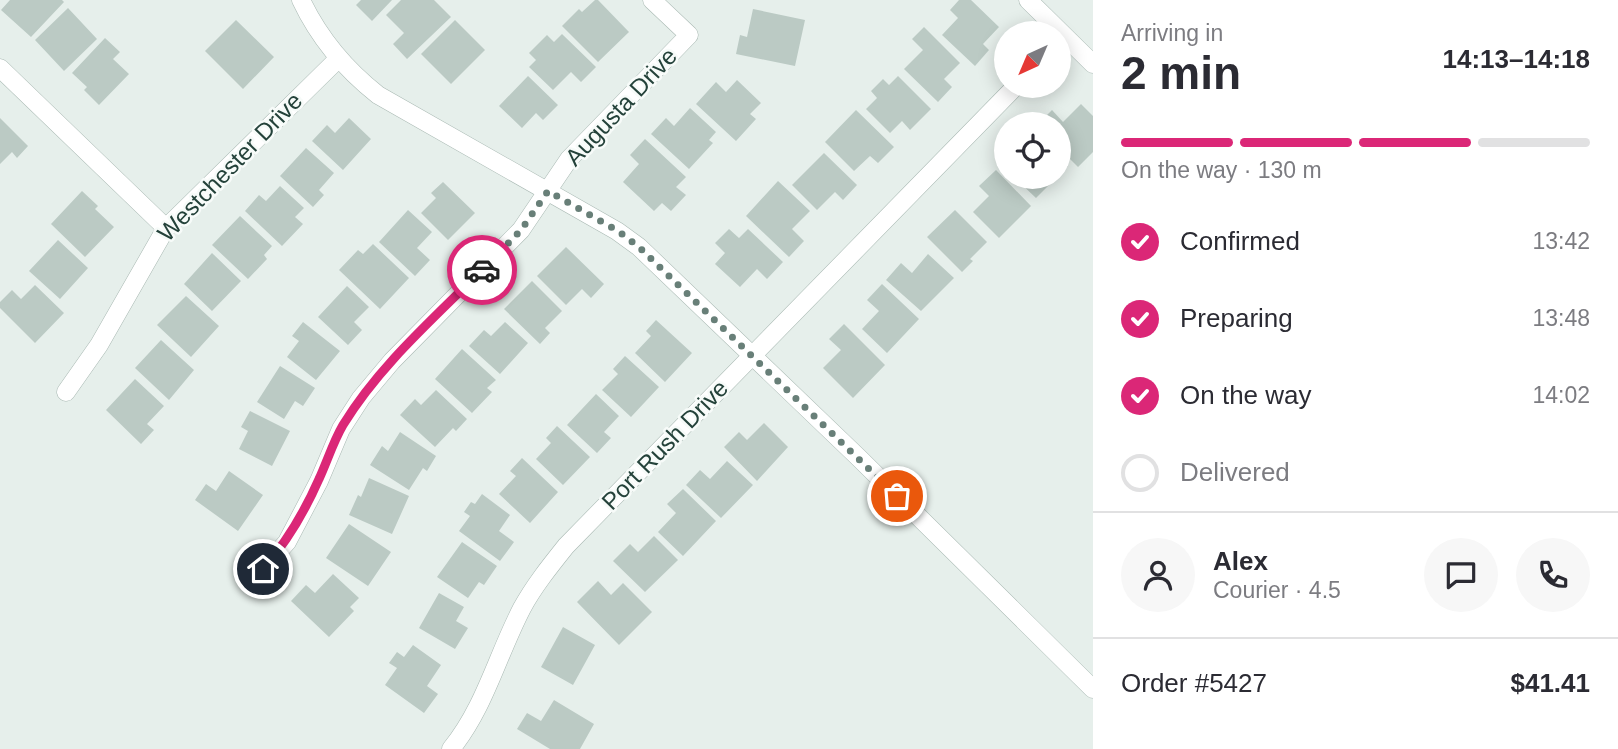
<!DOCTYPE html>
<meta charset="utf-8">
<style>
:root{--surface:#fff;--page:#f7f7f7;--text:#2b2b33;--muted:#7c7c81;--line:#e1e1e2;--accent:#db2777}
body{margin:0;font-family:Arial,sans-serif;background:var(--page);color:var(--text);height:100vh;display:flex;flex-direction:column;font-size:26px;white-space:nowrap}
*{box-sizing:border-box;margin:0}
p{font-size:23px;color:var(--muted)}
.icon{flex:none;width:38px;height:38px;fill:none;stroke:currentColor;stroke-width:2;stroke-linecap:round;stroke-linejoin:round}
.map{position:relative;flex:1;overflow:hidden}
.drawer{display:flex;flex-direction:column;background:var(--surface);width:525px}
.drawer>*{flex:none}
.needle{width:46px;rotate:224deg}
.controls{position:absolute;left:994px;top:21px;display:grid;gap:14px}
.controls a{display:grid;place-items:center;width:77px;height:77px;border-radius:50%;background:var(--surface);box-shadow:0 4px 18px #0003;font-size:35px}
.pin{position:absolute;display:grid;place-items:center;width:60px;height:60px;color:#fff;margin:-30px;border:4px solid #fff;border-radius:50%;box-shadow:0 2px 7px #0007}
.courier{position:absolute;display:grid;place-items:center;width:70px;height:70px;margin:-35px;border:5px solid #db2777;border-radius:50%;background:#fff;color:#222;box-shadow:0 2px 9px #0007}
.headline em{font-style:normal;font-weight:800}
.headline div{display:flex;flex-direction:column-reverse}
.headline{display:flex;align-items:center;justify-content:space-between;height:119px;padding:0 28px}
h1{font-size:46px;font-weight:800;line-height:52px}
.bar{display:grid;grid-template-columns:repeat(4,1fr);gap:10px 7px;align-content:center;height:84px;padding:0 28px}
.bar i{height:9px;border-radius:5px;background:var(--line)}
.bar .current{background:var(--accent)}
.bar p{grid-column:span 4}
.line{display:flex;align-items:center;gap:18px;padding:0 28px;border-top:2px solid var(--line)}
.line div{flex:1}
.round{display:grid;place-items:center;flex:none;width:74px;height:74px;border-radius:37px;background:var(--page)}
ol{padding:0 28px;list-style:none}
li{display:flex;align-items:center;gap:21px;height:77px}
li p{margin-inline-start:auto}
li .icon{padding:7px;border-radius:50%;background:var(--accent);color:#fff;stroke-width:4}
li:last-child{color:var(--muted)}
li i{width:38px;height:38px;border:4px solid var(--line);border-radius:50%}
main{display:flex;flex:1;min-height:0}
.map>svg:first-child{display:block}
</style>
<main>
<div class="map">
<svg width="1093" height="749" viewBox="0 0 1093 749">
<rect width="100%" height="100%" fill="#e6efeb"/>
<path fill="#bbcac4" d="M10,0H62L64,2L31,37L1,10Z
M361,0H392L372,21L356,5Z
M401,0H434L451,17L407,59L393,44L404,33L386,15Z
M595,0H598L629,32L598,62L562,26L579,9L582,12Z
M959,0H971L999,27L983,44L989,50L975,66L942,35L958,18L950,10Z
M68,8L97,39L64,71L35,40Z
M753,9L805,20L795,66L736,54L740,35L747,37Z
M236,20L274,57L243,89L205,51Z
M455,20L485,50L451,84L421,54Z
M924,27L960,63L944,79L952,87L938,102L904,69L923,50L912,39Z
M562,34L596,67L581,82L571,72L553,90L529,67L536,60L529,53L547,35L554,42Z
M105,38L120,52L113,59L129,74L99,105L84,90L87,87L72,73Z
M528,76L558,105L543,120L536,113L522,128L499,106Z
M898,76L931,109L910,130L902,121L890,133L866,109L877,98L871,91L883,79L889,85Z
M737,80L761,103L750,114L756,119L736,141L696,104L716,82L726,92Z
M1081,104L1093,116V152L1078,167L1059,148V124H1038L1052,110L1063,122Z
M690,108L716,132L709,140L713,143L689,169L651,134L666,118L674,126Z
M856,110L894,147L878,163L870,156L854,171L825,142Z
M0,118L28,146L17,158L12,152L0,164Z
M349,118L371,139L343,170L312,141L327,125L335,133Z
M645,139L686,177L676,187L686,195L671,211L662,203L654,211L623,182L639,164L630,155Z
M306,148L334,173L319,190L324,195L313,207L280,176Z
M824,153L857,185L843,200L835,192L817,210L792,185Z
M1059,157L1068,166L1059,175Z
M996,170L1031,206L999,238L973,212L989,196L979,186Z
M1014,177H1057L1036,198Z
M778,181L810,211L792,229L804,241L789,257L746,216Z
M443,182L475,213L448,240L421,213L436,198L431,193Z
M280,186L304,208L295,217L303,224L282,246L245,211L259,195L266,201Z
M82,191L98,206L95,209L114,227L85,257L51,224Z
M408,210L432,232L417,248L430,260L415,276L379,242Z
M955,210L987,242L970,259L973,261L962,272L927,237Z
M240,216L272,246L264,255L267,259L248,279L212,245Z
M729,229L739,238L748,229L783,262L767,279L757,269L740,287L715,264L725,253L715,243Z
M58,240L88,268L60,299L29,271Z
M373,244L409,278L380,309L339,270L358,250L363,254Z
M566,247L604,284L591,298L582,289L566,305L537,276Z
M212,253L241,281L212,311L184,284Z
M928,254L954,278L921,311L886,280L901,263L912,273Z
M532,281L562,311L545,328L550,333L540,344L504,309Z
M882,284L919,319L887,353L862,329L879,311L867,300Z
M35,285L64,313L35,343L0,308V302L12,290L21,299Z
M347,286L369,307L354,322L362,330L348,345L318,317Z
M186,296L219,326L191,357L157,325Z
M656,320L692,353L665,382L635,353L651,336L646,331Z
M303,322L340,351L316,380L287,357L299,341L292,336Z
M505,322L528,343L500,374L469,346L484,330L491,336Z
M844,324L885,365L853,398L823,368L841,350L829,339Z
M161,340L194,370L169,400L135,368Z
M462,349L496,380L487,388L492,392L472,413L435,379Z
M625,356L659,387L631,417L602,390L618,374L613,369Z
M280,366L315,388L303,406L295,401L284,419L257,402Z
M135,379L164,406L147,424L154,430L141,444L106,410Z
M436,390L467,419L456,431L453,428L435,447L400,415L415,399L421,405Z
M596,394L619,416L604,432L611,438L597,453L567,425Z
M250,411L290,431L272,466L239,449L248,431L241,427Z
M764,423L788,447L757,481L724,447L739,432L747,440Z
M557,426L590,457L563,485L536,459L551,443L546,438Z
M400,432L436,456L427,471L423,468L409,490L370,465L382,446L388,451Z
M522,458L558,492L530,523L499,494L516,476L510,471Z
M727,461L753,485L721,518L686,485L700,470L710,479Z
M229,471L263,495L238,531L195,500L206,484L216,491Z
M369,478L409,496L392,534L349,515L358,495L361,497Z
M683,489L716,521L683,556L658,532L676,513L667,504Z
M482,494L510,515L499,531L514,542L500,561L459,531L470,516L464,512L471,502L475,504Z
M349,524L391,552L368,586L326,558Z
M654,536L678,560L645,592L613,561L630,544L638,552Z
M462,542L497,566L484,585L479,582L468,598L437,577Z
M333,574L359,598L350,607L354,611L329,637L291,601L306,585L315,593Z
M598,581L611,595L623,583L652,612L619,645L577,602Z
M439,593L464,607L456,621L468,628L455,649L419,628Z
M563,627L595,645L573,685L541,667Z
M413,645L441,665L427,686L438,694L424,713L385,685L397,668L389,663L397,652L404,657Z
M554,700L594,724L580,749H550L517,729L527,713L541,721Z"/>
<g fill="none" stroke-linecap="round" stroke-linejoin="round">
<g stroke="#a8b8b2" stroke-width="19">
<path id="minor" d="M301,0C319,38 345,69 378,95L617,231L639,247L858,457L1093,689
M1028,0L1093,64
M0,68L166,228
M66,392L99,345L166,228L339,58
M253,580L287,542L319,481L341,429L361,398L392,361L521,230L569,159L689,35L652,0
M451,749C485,707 497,656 522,608C534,586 550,566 566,546L1016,86"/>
</g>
<use href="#minor" stroke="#fff" stroke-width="18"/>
</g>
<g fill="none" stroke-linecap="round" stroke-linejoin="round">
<path stroke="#687f78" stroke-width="7" stroke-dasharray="0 12.6" d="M482,270L521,230L548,191L618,231L639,247L897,496"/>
<path stroke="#db2777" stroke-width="9" d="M263,569C287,542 304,513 319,479C327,462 333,442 343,425C379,366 433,319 482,270"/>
</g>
<g text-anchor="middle" stroke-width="5" stroke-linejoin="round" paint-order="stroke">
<g font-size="24" fill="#24423a" stroke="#f7fbf9">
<text transform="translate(621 107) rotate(-47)" y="8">Augusta Drive</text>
<text transform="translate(230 167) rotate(-46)" y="8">Westchester Drive</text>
<text transform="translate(665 445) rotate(-46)" y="8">Port Rush Drive</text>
</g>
</g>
</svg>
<div class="controls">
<a><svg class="needle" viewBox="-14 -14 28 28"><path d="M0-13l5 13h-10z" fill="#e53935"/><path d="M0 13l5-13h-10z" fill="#7c7c81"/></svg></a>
<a><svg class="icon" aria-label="locate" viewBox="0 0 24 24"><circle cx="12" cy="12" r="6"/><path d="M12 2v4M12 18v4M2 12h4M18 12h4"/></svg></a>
</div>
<div class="pin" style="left:897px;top:496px;background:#ea580c"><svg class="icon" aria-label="bag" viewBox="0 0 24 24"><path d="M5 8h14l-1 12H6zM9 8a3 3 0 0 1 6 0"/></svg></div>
<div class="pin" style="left:263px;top:569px;background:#1f2937"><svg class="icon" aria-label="home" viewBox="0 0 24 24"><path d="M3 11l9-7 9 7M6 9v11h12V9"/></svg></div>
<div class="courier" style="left:482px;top:270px"><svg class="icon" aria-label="car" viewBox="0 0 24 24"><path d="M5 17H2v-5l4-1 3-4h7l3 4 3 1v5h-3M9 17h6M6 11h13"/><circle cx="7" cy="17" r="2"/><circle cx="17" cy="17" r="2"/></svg></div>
</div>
<section class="drawer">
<div class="headline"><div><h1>2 min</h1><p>Arriving in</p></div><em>14:13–14:18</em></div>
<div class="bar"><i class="current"></i><i class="current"></i><i class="current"></i><i></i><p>On the way · 130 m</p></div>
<ol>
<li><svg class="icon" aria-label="check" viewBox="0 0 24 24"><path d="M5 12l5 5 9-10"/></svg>Confirmed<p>13:42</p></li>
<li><svg class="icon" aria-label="check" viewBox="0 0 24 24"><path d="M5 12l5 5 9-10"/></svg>Preparing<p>13:48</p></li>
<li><svg class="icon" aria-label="check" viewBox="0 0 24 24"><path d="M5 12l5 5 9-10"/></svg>On the way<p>14:02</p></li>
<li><i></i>Delivered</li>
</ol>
<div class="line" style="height:126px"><a class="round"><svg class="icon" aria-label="person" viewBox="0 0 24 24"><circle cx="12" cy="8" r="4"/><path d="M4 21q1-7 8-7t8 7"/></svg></a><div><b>Alex</b><p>Courier · 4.5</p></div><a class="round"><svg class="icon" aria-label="chat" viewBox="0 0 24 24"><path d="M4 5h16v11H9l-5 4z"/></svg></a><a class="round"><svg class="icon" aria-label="phone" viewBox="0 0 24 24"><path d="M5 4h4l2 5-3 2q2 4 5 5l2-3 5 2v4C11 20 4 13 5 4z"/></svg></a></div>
<div class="line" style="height:91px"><div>Order #5427</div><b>$41.41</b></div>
</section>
</main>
